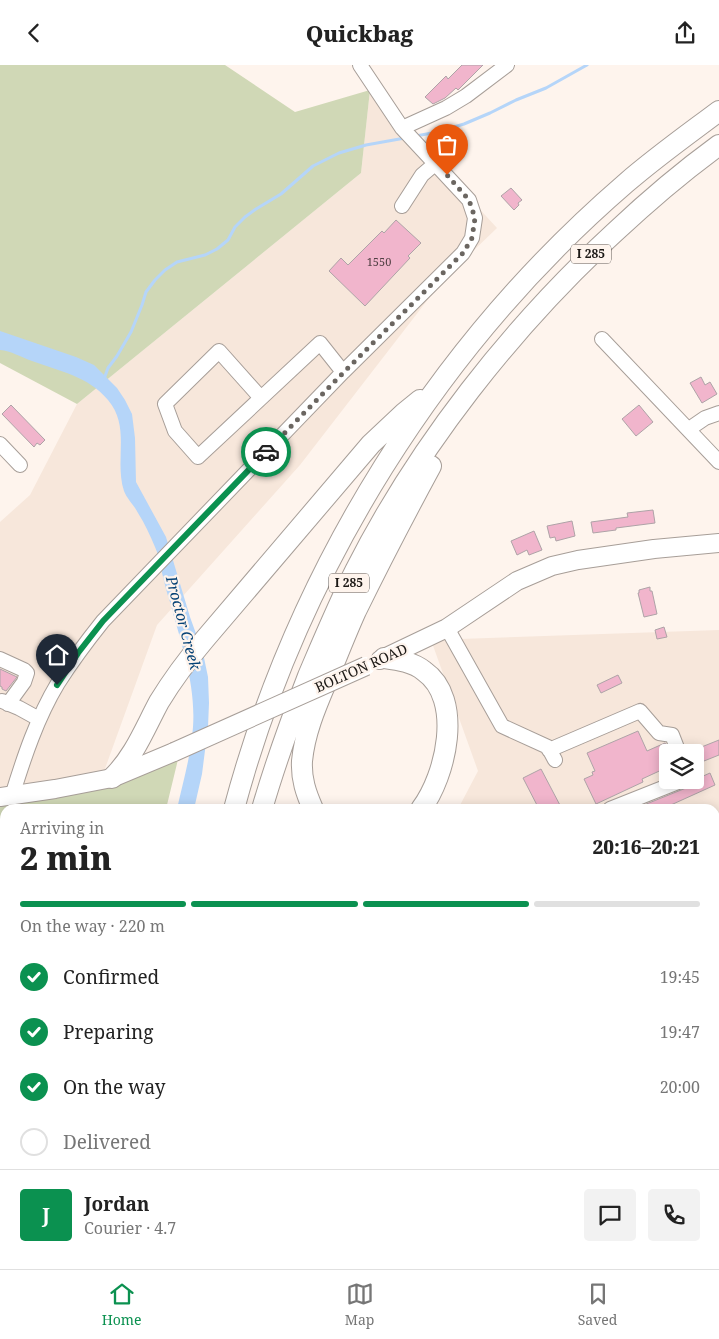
<!DOCTYPE html>
<meta charset="utf-8">
<style>
:root{--surface:#fff;--page:#f2f2f2;--text:#222;--muted:#767676;--line:#e0e0e0;--accent:#0b9150}
body{margin:0;font-family:"Noto Serif",serif;background:var(--page);color:var(--text);height:100vh;display:flex;flex-direction:column;font-size:19px;white-space:nowrap}
*{box-sizing:border-box;margin:0}
p{font-size:16px;color:var(--muted)}
.icon{flex:none;width:28px;height:28px;fill:none;stroke:currentColor;stroke-width:2;stroke-linecap:round;stroke-linejoin:round}
.map{position:relative;flex:1;overflow:hidden}
.sheet{position:absolute;left:0px;top:739px;width:720px;height:466px;display:flex;flex-direction:column;background:var(--surface);border-radius:15px 15px 0 0;box-shadow:0 2px 12px #0003}
.sheet>*{flex:none}
.controls{position:absolute;left:659px;top:679px;display:grid;gap:10px}
.controls a{display:grid;place-items:center;width:45px;height:45px;border-radius:5px;background:var(--surface);box-shadow:0 2px 12px #0003;font-size:25px}
.pin{position:absolute;display:grid;place-items:center;width:42px;height:42px;color:#fff;margin:-51px -21px;border-radius:50% 50% 50% 0;rotate:-45deg;box-shadow:0 0 5px #0007}
.pin .icon{rotate:45deg}
.courier{position:absolute;display:grid;place-items:center;width:50px;height:50px;margin:-25px;border:4px solid #0b9150;border-radius:50%;background:#fff;color:#222;box-shadow:0 1px 6px #0007}
.overview em{font-style:normal;font-weight:800}
.overview div{display:flex;flex-direction:column-reverse}
.overview{display:flex;align-items:center;justify-content:space-between;height:85px;padding:0 20px}
h1{font-size:32px;font-weight:800;line-height:38px}
.bar{display:grid;grid-template-columns:repeat(4,1fr);gap:8px 5px;align-content:center;height:60px;padding:0 20px}
.bar i{height:6px;border-radius:4px;background:var(--line)}
.bar .on{background:var(--accent)}
.bar p{grid-column:span 4}
.line{display:flex;align-items:center;gap:12px;padding:0 20px;border-top:1px solid var(--line)}
.line div{flex:1}
.round{display:grid;place-items:center;flex:none;width:52px;height:52px;border-radius:5px;background:var(--page)}
ol{padding:0 20px;list-style:none}
li{display:flex;align-items:center;gap:15px;height:55px}
li p{margin-inline-start:auto}
li .icon{padding:5px;border-radius:50%;background:var(--accent);color:#fff;stroke-width:4}
li:last-child{color:var(--muted)}
li i{width:28px;height:28px;border:2px solid var(--line);border-radius:50%}
header{display:flex;justify-content:space-between;align-items:center;height:65px;padding:0 20px;background:var(--surface);font-size:22px;font-weight:800}
.dock{display:flex;justify-content:space-around;align-items:center;height:70px;border-top:1px solid var(--line);background:var(--surface);font-size:14px;color:var(--muted)}
.dock a{display:grid;justify-items:center;gap:2px}
.dock .on{color:var(--accent)}
.map>svg:first-child{display:block}
</style>
<header><svg class="icon" aria-label="back" viewBox="0 0 24 24"><path d="M15 5l-7 7 7 7"/></svg>Quickbag<svg class="icon" aria-label="share" viewBox="0 0 24 24"><path d="M12 15V3M7 8l5-5 5 5M5 13v7h14v-7"/></svg></header>
<div class="map">
<svg width="719" height="1204" viewBox="0 0 719 1204">
<rect width="100%" height="100%" fill="#fef4ed"/>
<path fill="#f7e7db" fill-rule="evenodd" d="M370,25L497,163L443,215L300,400L157,560L98,723L0,733V457L30,430L77,339L361,108Z
M719,565V1204H180L181,1200H715V744H458L478,706L431,575ZM668,688H695V715H668Z"/>
<path fill="#d0d8b6" d="M0,0H225L295,47L370,25L361,108L77,339L0,298Z
M182,678L166,744H5V1200H50L49,1204H0V733L98,723Z"/>
<path fill="#b5d5f9" d="M0,266L76,292L94,300L117,323L125,335L132,349L135,373L136,417L166,472L190,552L203,588L208,612L209,638L208,662L202,709L194,744H177C183,717 191,690 193,662C196,619 181,578 170,537C166,526 164,515 161,504C159,496 158,488 155,482C150,470 145,459 138,448C134,440 127,434 124,426C114,395 131,362 108,335C88,311 59,306 32,296C21,292 11,286 0,285Z"/>
<g fill="none" stroke-linecap="round" stroke-linejoin="round">
<path stroke="#b5d5f9" stroke-width="3" d="M416,71L437,67L464,59L490,48L516,35L546,23L587,0
M104,314L108,303L117,291L131,267L142,240L146,227L155,215L165,205L177,197L205,190L217,184L228,175L235,162L245,152L256,144L281,129L313,101L339,88L366,80L405,73"/>
</g>
<path fill="#f1b5cc" stroke="#aea3a7" d="M462,0H483L458,25L456,23L445,33L433,39L425,32L446,11L448,14Z
M511,123L522,135L518,138L519,140L514,145L501,131Z
M396,155L421,178L408,191L410,193L365,241L329,206L341,193L348,200L382,166L384,168Z
M701,312L705,320L710,317L717,329L702,338L690,318Z
M11,340L45,375L40,380L37,378L34,382L2,349Z
M639,340L653,357L636,371L622,354Z
M653,445L655,458L616,463V465L593,468L591,457L628,452L627,448Z
M572,456L575,471L556,476L555,472L550,473L547,461Z
M534,466L542,485L529,490L527,485L517,490L511,476Z
M650,522V526H652L657,549L644,552L638,528H639V525Z
M664,562L667,572L657,574L655,565Z
M0,604L17,612L6,626L2,624V622L0,621Z
M618,610L622,618L601,628L597,620Z
M638,666L647,686L665,678L668,684V702L642,714L643,717L596,739L584,714L593,710L592,707L595,706L587,688Z
M719,675V690L704,696L699,683Z
M541,704L562,744H539L523,713Z
M710,708L715,720L662,744H634L686,723L690,720L692,716Z"/>
<g fill="none" stroke-linecap="round" stroke-linejoin="round">
<g stroke="#a79e98" stroke-width="16">
<path id="minor" d="M402,63L446,43L466,31L507,0
M402,141L422,110L436,98
M602,274L719,397
M261,333L219,286L165,339L175,366L198,392L320,278L343,307
M689,364L705,353L719,348
M0,379L20,400
M447,563L502,661L548,682L555,695
M0,594L24,605L27,608L24,617L8,639
M2,636L19,643L39,654
M549,685L640,646L659,668L672,670L679,688
M12,731C24,692 37,653 58,618C72,596 87,576 103,556L343,307L463,188L472,173L475,153L469,135L402,63L360,0
M610,744L683,715
M715,1133L719,1132
M715,1180L719,1182
M533,1200L535,1204
M680,1200L682,1204
M509,1204L521,1200"/>
</g>
<g stroke="#a79e98" stroke-width="20">
<path id="major" d="M380,595L447,563L517,516L552,501L578,495L654,484L719,478
M0,732L55,724L112,713L174,687"/>
</g>
<g stroke="#a79e98" stroke-width="22">
<path id="highway" d="M384,593C398,595 413,597 424,606C464,634 446,711 421,744
M112,713C134,692 145,663 159,637C173,614 188,594 205,574L371,379L404,348L420,335
M234,744C298,504 438,280 626,118C656,92 687,70 719,46
M262,744C275,699 291,655 308,611C323,576 338,540 355,506C418,381 512,262 615,167C648,136 682,107 719,80
M313,744C306,728 301,714 302,696C305,664 319,635 331,606C339,586 347,566 356,546C380,497 405,449 431,401
M115,1204L116,1200
M144,1204L145,1200"/>
</g>
<use href="#minor" stroke="#fff" stroke-width="14"/>
<use href="#major" stroke="#fff" stroke-width="18"/>
<use href="#highway" stroke="#fff" stroke-width="20"/>
<g stroke="#a79e98" stroke-width="20" stroke-linecap="butt">
<path id="major-bridge" d="M174,687L366,601"/>
</g>
<use href="#major-bridge" stroke="#fff" stroke-width="18"/>
</g>
<g fill="none" stroke-linecap="round" stroke-linejoin="round">
<path stroke="#6b6661" stroke-width="5" stroke-dasharray="0 9" d="M266,387L343,308L463,188L472,173L475,153L469,135L447,110"/>
<path stroke="#0b9150" stroke-width="6" d="M57,620L78,588L103,556L266,387"/>
</g>
<g text-anchor="middle" stroke-width="4.5" stroke-linejoin="round" paint-order="stroke">
<g font-size="11" fill="#514044">
<text x="379" y="201">1550</text>
</g>
<g fill="#fef4ed" stroke="#605b56" stroke-width="1">
<rect x="571" y="179.5" width="40" height="19" rx="4"/>
<rect x="329" y="508.5" width="40" height="19" rx="4"/>
</g>
<g font-size="12" font-weight="bold" fill="#1c1916">
<text x="591" y="193">I 285</text>
<text x="349" y="522">I 285</text>
</g>
<g font-size="14" fill="#1c1916" stroke="#fef4ed">
<text transform="translate(361 603) rotate(-24)" y="5">BOLTON ROAD</text>
</g>
<g font-size="15" font-style="italic" fill="#044175" stroke="#fef4ed">
<text transform="translate(183 558) rotate(75)" y="5">Proctor Creek</text>
</g>
</g>
</svg>
<div class="controls">
<a><svg class="icon" aria-label="layers" viewBox="0 0 24 24"><path d="M12 4l9 5-9 5-9-5zM3 14l9 5 9-5"/></svg></a>
</div>
<div class="pin" style="left:447px;top:110px;background:#ea580c"><svg class="icon" aria-label="bag" viewBox="0 0 24 24"><path d="M5 8h14l-1 12H6zM9 8a3 3 0 0 1 6 0"/></svg></div>
<div class="pin" style="left:57px;top:620px;background:#1f2937"><svg class="icon" aria-label="home" viewBox="0 0 24 24"><path d="M3 11l9-7 9 7M6 9v11h12V9"/></svg></div>
<div class="courier" style="left:266px;top:387px"><svg class="icon" aria-label="car" viewBox="0 0 24 24"><path d="M5 17H2v-5l4-1 3-4h7l3 4 3 1v5h-3M9 17h6M6 11h13"/><circle cx="7" cy="17" r="2"/><circle cx="17" cy="17" r="2"/></svg></div>
<section class="sheet">
<div class="overview"><div><h1>2 min</h1><p>Arriving in</p></div><em>20:16–20:21</em></div>
<div class="bar"><i class="on"></i><i class="on"></i><i class="on"></i><i></i><p>On the way · 220 m</p></div>
<ol>
<li><svg class="icon" aria-label="check" viewBox="0 0 24 24"><path d="M5 12l5 5 9-10"/></svg>Confirmed<p>19:45</p></li>
<li><svg class="icon" aria-label="check" viewBox="0 0 24 24"><path d="M5 12l5 5 9-10"/></svg>Preparing<p>19:47</p></li>
<li><svg class="icon" aria-label="check" viewBox="0 0 24 24"><path d="M5 12l5 5 9-10"/></svg>On the way<p>20:00</p></li>
<li><i></i>Delivered</li>
</ol>
<div class="line" style="height:90px"><b class="round" style="background:var(--accent);color:#fff">J</b><div><b>Jordan</b><p>Courier · 4.7</p></div><a class="round"><svg class="icon" aria-label="chat" viewBox="0 0 24 24"><path d="M4 5h16v11H9l-5 4z"/></svg></a><a class="round"><svg class="icon" aria-label="phone" viewBox="0 0 24 24"><path d="M5 4h4l2 5-3 2q2 4 5 5l2-3 5 2v4C11 20 4 13 5 4z"/></svg></a></div>
</section>
</div>
<nav class="dock">
<a class="on"><svg class="icon" aria-label="home" viewBox="0 0 24 24"><path d="M3 11l9-7 9 7M6 9v11h12V9"/></svg>Home</a>
<a><svg class="icon" aria-label="map" viewBox="0 0 24 24"><path d="M3 6l6-2 6 2 6-2v14l-6 2-6-2-6 2zM9 4v14M15 6v14"/></svg>Map</a>
<a><svg class="icon" aria-label="saved" viewBox="0 0 24 24"><path d="M7 4h10v16l-5-4-5 4z"/></svg>Saved</a>
</nav>
